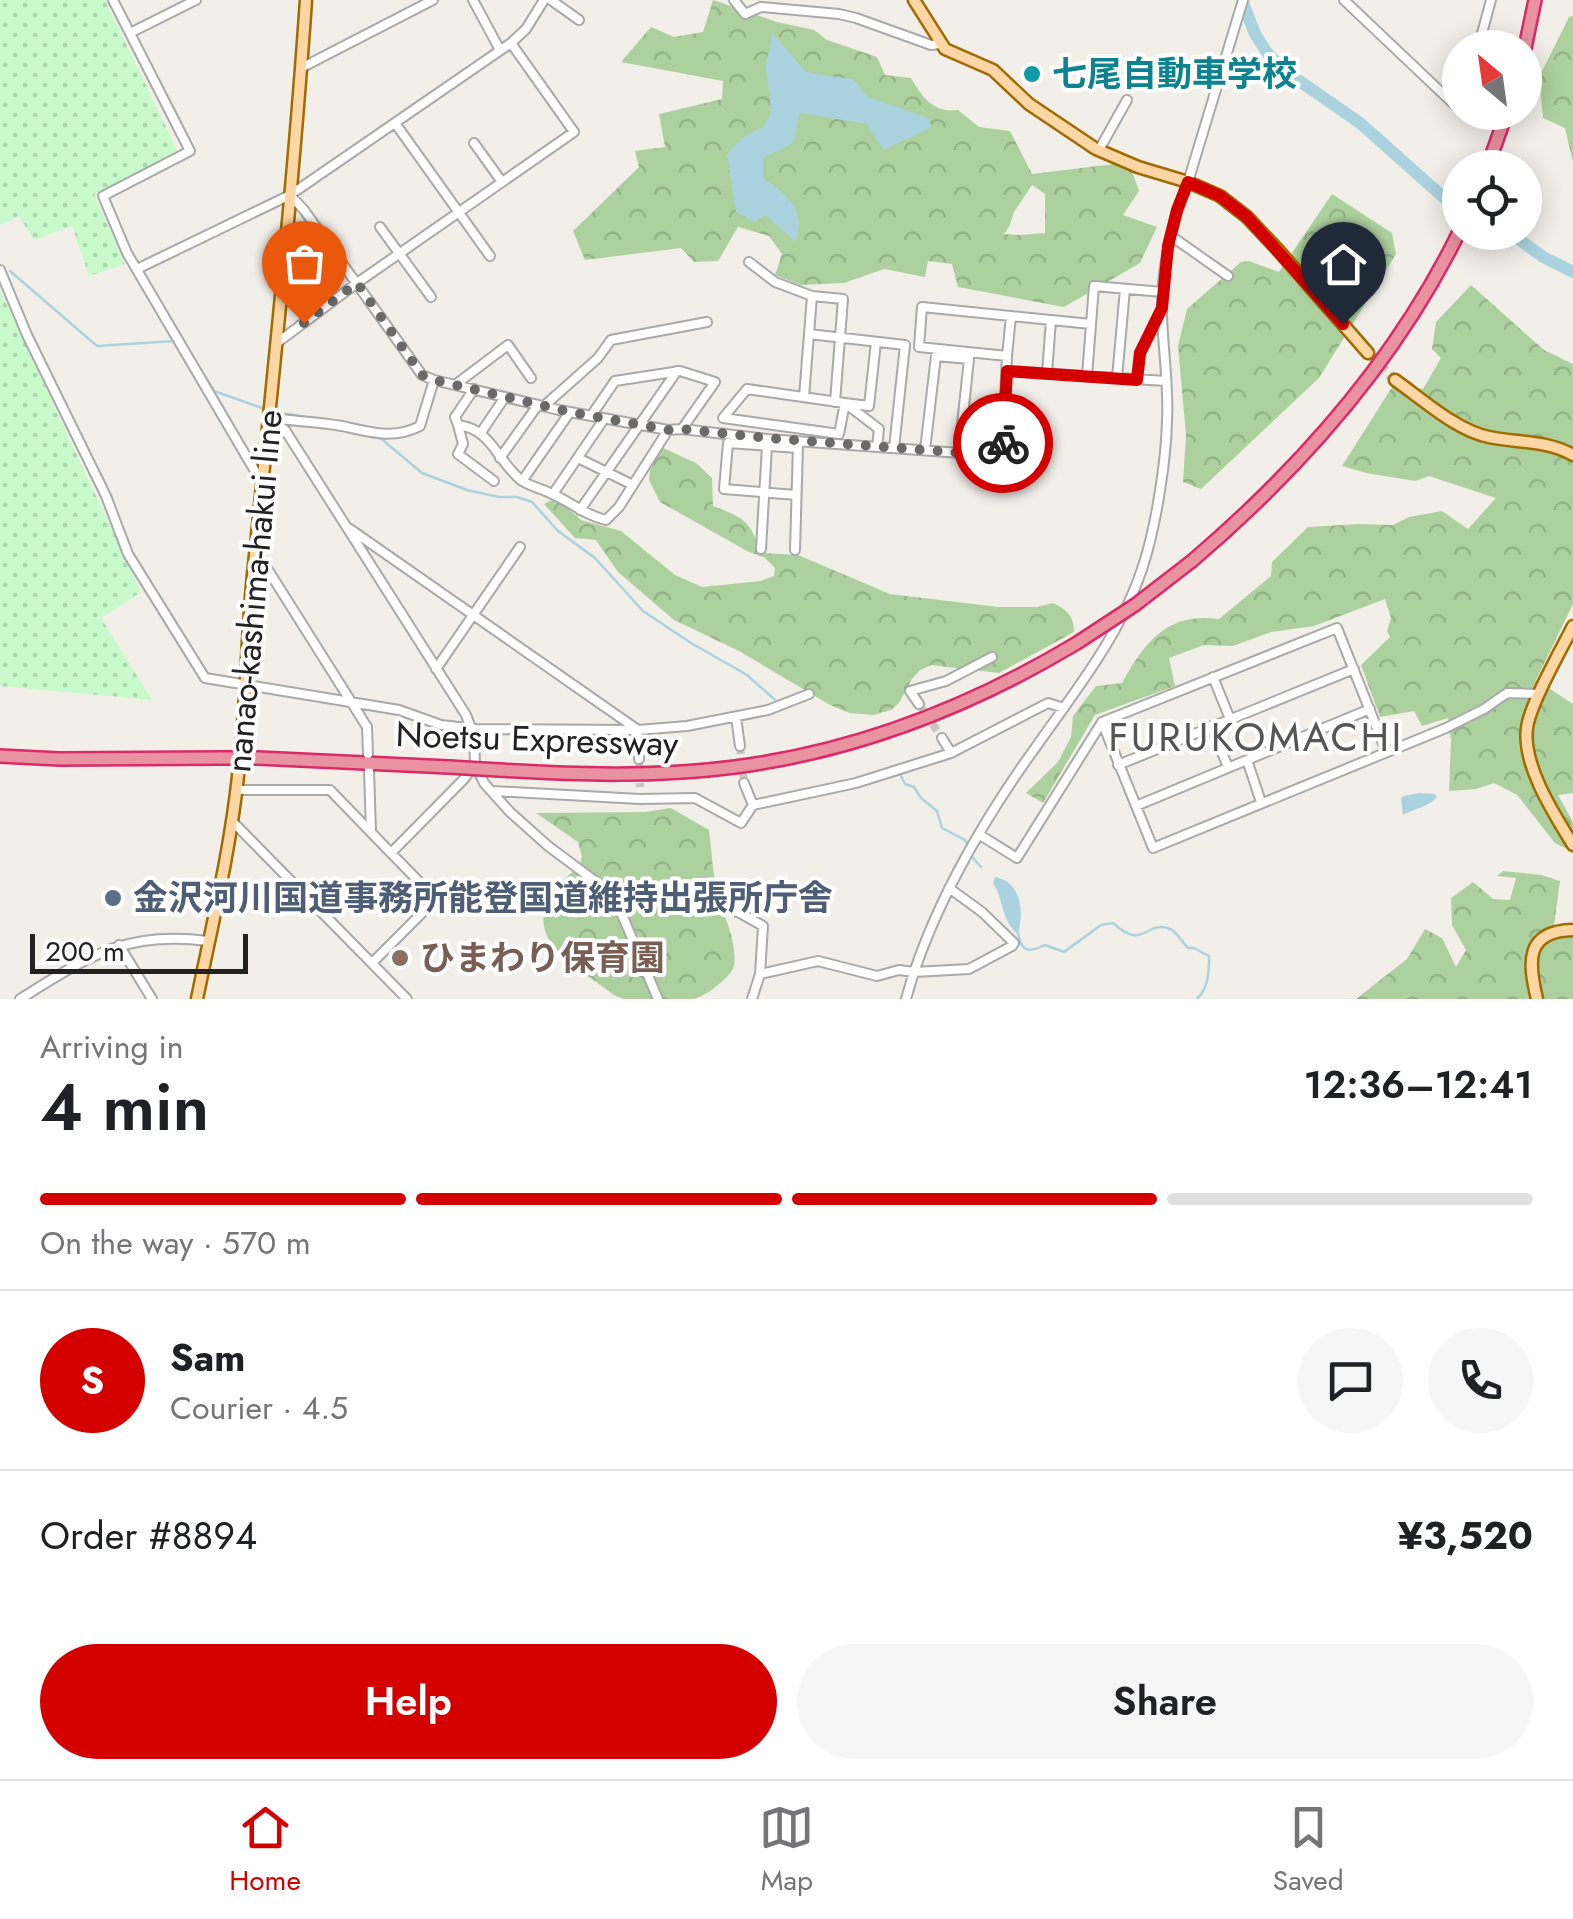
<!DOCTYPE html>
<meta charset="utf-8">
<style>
:root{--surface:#fff;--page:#f6f6f6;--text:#202124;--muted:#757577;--line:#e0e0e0;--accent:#d40000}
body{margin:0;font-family:Jost,"Noto Sans JP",sans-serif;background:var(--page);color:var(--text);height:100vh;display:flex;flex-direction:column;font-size:38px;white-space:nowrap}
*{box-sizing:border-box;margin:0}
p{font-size:32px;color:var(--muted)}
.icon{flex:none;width:55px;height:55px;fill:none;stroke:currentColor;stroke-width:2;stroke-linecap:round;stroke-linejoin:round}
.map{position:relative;height:999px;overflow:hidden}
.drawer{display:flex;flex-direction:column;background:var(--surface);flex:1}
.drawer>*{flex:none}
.needle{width:65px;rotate:331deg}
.buttons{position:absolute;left:1442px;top:30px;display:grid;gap:20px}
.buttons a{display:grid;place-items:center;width:100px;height:100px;border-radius:50%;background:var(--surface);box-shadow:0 5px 25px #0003;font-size:50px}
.scale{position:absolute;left:30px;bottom:25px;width:218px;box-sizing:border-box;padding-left:10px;border:5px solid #222;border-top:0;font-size:28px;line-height:35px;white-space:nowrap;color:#222;-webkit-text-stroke:8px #fff;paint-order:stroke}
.pin{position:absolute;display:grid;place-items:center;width:85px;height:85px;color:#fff;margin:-102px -42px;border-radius:50% 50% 50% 0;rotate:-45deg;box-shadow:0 0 10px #0007}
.pin .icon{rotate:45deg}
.courier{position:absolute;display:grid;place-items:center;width:100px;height:100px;margin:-50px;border:8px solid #d40000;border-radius:50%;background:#fff;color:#222;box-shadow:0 2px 12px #0007}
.overview em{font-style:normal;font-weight:600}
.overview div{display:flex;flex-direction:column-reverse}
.overview{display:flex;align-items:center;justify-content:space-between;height:170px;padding:0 40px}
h1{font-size:65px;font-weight:600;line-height:75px}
.bar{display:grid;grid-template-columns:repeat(4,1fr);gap:15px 10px;align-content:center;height:120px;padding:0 40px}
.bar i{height:12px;border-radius:8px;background:var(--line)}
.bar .active{background:var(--accent)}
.bar p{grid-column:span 4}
.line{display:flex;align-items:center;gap:25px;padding:0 40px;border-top:2px solid var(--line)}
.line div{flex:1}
.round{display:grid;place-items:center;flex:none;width:105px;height:105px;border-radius:52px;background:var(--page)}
.button{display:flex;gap:20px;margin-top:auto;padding:20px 40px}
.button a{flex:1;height:115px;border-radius:60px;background:var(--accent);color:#fff;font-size:40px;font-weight:600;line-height:115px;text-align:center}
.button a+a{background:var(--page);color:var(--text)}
.menu{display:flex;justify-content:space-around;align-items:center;height:140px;border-top:2px solid var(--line);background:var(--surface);font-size:28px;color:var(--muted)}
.menu a{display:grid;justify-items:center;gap:5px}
.menu .active{color:var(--accent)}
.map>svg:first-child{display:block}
</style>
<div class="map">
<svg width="1573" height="999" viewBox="0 0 1573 999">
<defs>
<pattern id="forest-crowns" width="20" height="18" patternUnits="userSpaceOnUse" patternTransform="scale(2.5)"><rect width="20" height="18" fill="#add19e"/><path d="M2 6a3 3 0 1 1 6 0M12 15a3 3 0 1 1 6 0" fill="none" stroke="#95b388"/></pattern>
<pattern id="park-dots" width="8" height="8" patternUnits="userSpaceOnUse" patternTransform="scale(2.5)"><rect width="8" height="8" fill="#c8facc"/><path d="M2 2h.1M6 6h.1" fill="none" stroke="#acd6af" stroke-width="1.8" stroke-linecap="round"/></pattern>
</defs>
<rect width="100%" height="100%" fill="#f2efe9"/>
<path fill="url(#forest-crowns)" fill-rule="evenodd" d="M713,0L777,22L814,30L827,40L877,57L885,75L911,78C923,98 933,113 958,110L979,127L1010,131L1032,174L1114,164L1131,168L1139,191L1123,215L1157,227L1140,263L1064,307L958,287L952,264L928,261L925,277L884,269L844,283L800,285L775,275L782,254L769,236L738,227L718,261L694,262L681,248L585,260L573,231L639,167L635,151L665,147L659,114L722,99L723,81L621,62L651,27L674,37L703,32ZM1032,185L1045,194V233L1020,235L1004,234L1009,227L1014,212Z
M1573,16V163L1565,128L1543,118L1539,77L1569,17Z
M1332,194L1392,233L1396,254L1319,378L1201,489L1183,482L1186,435L1178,346L1187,309L1241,262L1249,261L1279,272Z
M1471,285L1544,350L1573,364V604L1536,680L1573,704V793L1558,795L1573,822V852L1555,843L1517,795L1494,783L1476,789L1449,791L1451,740L1448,718L1422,726L1414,711L1380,717L1361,665L1390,637L1387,631L1391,618L1385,599L1314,626L1271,632L1233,646L1204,645L1169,658L1175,686L1095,715L1043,803L1026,793L1058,762L1071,737L1073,716L1096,686L1122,683C1145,641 1168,612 1219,619L1271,576L1272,562L1308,527L1359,524L1393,525L1409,517L1442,511L1468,529L1496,498L1429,476L1415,481L1366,473L1342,466L1394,384L1423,389L1441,358L1432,349L1436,322Z
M661,447L696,463L712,478L713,506C744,518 750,520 761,553L798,555L890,594L998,607H1037L1053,603C1067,610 1074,616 1074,632L999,673L931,665L920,670L912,679L899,703L891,710L873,715L850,713L830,705L739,651L674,620L618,572L596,540L575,538L544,504L551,500L567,507L581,520L621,531L675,575L702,587L761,581L774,576L775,568L765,558L747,551L660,502L649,480L652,455Z
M671,808L709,830C712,850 712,871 717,891C722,914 738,941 734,966C731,977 706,996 694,999C685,999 635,999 624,999C614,997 601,985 592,979C565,961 531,937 548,901C556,886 565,876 579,868L582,856L578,842L536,813L645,812Z
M1503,871L1542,875L1560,881L1553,933L1573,934V999H1356L1407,959L1425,929L1442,938L1456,967L1466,950L1452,925L1451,898L1473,882L1493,899L1510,900L1516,878L1497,876Z"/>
<path fill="url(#park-dots)" d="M0,0H105L178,152L94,194L125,264L89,276L72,226L34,240L19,216L0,225Z
M0,290L141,592L101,618L152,700L0,686Z"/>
<path fill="#aad3df" d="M772,33L806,72L854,80L868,97L928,118L932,127L883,150L867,124L800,113L793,143L763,158V178C788,196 807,209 795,242L766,215L754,222L736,212L727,154L742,138L763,127L771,113L766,66Z
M1419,793L1434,794L1437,797C1429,807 1415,808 1403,815L1401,798L1404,796Z
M995,877C1022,882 1024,912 1018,934C1001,921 1004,900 993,883Z"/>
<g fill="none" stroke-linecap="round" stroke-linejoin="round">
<path stroke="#aad3df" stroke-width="2.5" d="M10,271L97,346L174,341
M186,346L214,391L265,409
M273,412L334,421
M347,423L368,428
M378,436L422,473L467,490L499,497H517L532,502L558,531L595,558L643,611L691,643L747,675L775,700
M901,776L905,784L914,787L921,798L937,811L942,828L965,840L968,845
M972,857L981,867
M1018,933C1021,952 1029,953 1045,945L1064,952L1101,925L1113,923C1144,952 1146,919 1170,929C1177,932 1182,942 1188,948H1194L1209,956C1209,972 1209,987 1197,999"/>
<path stroke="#aad3df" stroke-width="12" d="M1242,0L1255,34L1268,54L1285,71L1360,123L1460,212
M1509,232L1543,257L1573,272"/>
<path stroke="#c8c6c1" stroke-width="8" stroke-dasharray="8 4" stroke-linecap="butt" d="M919,704L942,738
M740,746L744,783
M639,759L640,787"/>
<path stroke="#c8c6c1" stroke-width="10" stroke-dasharray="10 5" stroke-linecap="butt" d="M1368,353L1395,380"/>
<g stroke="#a9a9a9" stroke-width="12">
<path id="minor" d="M113,0L190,151L103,196L127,253L262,483
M473,0L500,50
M551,0L579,20
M734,0L745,14L761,7L839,14L856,18L931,45L940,44
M1344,0L1460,110
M130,33L196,0
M1478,48L1491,0
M301,68L433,0
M395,123L490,256
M474,143L502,182
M1099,150L1127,100
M290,195L304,210L422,375L434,380L559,410L668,430L682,429L767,439L1002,456L1007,356L919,347L922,307L1091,324
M380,227L431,297
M1171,236L1228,276
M749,262L775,282L812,296
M137,269L290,195L511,43L526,29L544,0
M0,270L27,335L106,496L128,554L205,678L399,710L441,725L476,729L638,730L687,726L768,710L809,694
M809,334L905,345L894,448
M278,342L357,283L574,132L511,43
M876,342L869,406L845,403L839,434L723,418L747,389L845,403L879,429L877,447
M1007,356L1011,316
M1007,371L1166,381
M1047,373L1051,320
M1087,376L1094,286L1163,292
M1117,378L1125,289
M1137,379L1140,353L1160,314
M455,385L508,345L531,378
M474,389L455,417L458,425C492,429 497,461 521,480C529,486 540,488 550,493C570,501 584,515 606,520L619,507L668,430
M804,397L812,296L843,299L835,402
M544,406L598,358L611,340L707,322
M591,416L615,381L680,371L715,382L682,429
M269,418L285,430L466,715L474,736L475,764L484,783L510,812L548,846L607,890L620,910L658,999
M270,418C294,421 319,422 342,426C369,432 393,440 420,426L434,380
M458,425L463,444L458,454L494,481
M480,434L505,397
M925,450L936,356L969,359L959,453
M500,458L538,405
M578,458L633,485
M522,481L570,412
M553,494L604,419
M796,495L724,489L728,443L798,448
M580,510L677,371
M350,529L638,730L639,759
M761,549L767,446
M795,550L798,445
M256,551L367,727L368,754
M436,669L520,547
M1213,677L1230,719
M919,704L910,691L946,681L992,657
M736,717L740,746
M1102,722L1153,848L1446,728L1484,709L1507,693L1539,694
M1211,726L1228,767
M942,738L951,753
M1247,760L1261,802
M1118,765L1354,669
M369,770L371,832
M744,783L753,805
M236,790H330L391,853
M492,791L640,799L695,798L741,823L753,805L856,783L951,753L1048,703L1064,708
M1136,806L1370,709
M232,821L407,999
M980,835L1017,858L1102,722L1337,628L1386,751
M717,905L740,913L763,926L760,974L752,999
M119,945L152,999
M373,962L436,899L391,853L464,779L472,768
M760,974L818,961L877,976L899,970L914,972L969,969L1012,946L1014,943L982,912L949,888
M20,999C88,957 125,930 208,941
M906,999C929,914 981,823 1033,751C1075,691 1122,634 1144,563C1156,525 1166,462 1167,421C1169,386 1163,351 1162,315C1161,270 1171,225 1188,182L1243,0"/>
</g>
<g stroke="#a06b00" stroke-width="15">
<path id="major" d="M914,0L945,49L993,70L1029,104L1096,149L1138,167L1188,182L1220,196L1247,217L1278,250L1368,353
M1395,380C1422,399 1457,431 1489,437C1518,443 1546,440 1573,455
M1573,626C1561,650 1530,704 1527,728C1522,765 1554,814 1573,845
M197,999C212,925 230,851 238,776C247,706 246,635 254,565C273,377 293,189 306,0
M1537,999C1528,962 1525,931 1573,930"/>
</g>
<g stroke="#dc2a67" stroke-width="16">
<path id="highway" d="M1525,48L1535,0
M1487,168L1507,112
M1192,561C1301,468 1397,360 1460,230
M0,756L59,759L221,758
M258,758L449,767
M499,770C578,775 657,777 735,767C857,751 972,706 1077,643"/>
</g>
<use href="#minor" stroke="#fff" stroke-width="8"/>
<use href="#major" stroke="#fcd6a4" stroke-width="10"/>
<use href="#highway" stroke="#e892a2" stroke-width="11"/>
<g stroke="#dc2a67" stroke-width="16" stroke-linecap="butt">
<path id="highway-bridge" d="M1077,643L1135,605L1192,561
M221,758H258
M449,767L499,770"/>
</g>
<use href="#highway-bridge" stroke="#e892a2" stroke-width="11"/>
</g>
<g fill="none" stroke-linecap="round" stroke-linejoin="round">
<path stroke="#6b6a68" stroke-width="10" stroke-dasharray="0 18" d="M304,323L357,283L422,375L434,380L570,412L668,430L682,429L767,438L1002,456L1003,443"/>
<path stroke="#d40000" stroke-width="12" d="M1003,443L1007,371L1137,380L1140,353L1162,308L1168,246L1177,210L1188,182L1220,196L1247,217L1343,324"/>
</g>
<circle fill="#0f9aa8" stroke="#fff" stroke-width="4" cx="1032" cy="74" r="10"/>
<circle fill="#5c6f8a" stroke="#fff" stroke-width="4" cx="113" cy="898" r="10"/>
<circle fill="#8d6e63" stroke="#fff" stroke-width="4" cx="400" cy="958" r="10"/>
<g text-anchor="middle" stroke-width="8" stroke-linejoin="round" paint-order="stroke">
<g font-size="35" font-weight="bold" fill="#0d838f" stroke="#fff" text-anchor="start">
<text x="1052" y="86">七尾自動車学校</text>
</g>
<g font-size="35" fill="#222" stroke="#fff">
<text transform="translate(254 591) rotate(-85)" y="12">nanao-kashima-hakui line</text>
<text transform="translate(537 739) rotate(2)" y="12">Noetsu Expressway</text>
</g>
<g font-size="35" font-weight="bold" fill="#4e5e75" stroke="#fff" text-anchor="start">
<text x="133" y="910">金沢河川国道事務所能登国道維持出張所庁舎</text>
</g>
<g font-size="35" font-weight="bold" fill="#785e54" stroke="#fff" text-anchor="start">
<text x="420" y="970">ひまわり保育園</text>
</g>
<g font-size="40" letter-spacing="2.5" fill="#555" stroke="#fff">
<text x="1256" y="751">FURUKOMACHI</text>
</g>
</g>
</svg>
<div class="buttons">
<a><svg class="needle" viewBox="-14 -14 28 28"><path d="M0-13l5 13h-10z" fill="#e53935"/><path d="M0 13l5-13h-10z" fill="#757577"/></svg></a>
<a><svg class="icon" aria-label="locate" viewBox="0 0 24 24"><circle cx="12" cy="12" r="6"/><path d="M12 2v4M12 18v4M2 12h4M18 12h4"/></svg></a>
</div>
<div class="scale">200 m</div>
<div class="pin" style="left:304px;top:323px;background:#ea580c"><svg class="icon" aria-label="bag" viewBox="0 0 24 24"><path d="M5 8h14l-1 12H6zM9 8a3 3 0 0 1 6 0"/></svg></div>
<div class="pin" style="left:1343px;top:324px;background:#1f2937"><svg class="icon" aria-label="home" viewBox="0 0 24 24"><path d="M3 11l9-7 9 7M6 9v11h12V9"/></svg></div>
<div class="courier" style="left:1003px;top:443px"><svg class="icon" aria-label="bike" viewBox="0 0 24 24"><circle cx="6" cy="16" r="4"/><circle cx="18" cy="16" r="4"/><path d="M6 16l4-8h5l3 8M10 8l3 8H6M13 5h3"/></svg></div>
</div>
<section class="drawer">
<div class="overview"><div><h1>4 min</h1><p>Arriving in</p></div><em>12:36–12:41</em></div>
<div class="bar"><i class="active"></i><i class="active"></i><i class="active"></i><i></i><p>On the way · 570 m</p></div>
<div class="line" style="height:180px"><b class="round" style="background:var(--accent);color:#fff">S</b><div><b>Sam</b><p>Courier · 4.5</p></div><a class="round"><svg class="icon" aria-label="chat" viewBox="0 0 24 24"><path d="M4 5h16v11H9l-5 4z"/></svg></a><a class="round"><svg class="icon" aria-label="phone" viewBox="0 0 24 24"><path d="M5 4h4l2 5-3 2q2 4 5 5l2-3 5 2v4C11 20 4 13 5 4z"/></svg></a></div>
<div class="line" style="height:130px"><div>Order #8894</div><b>¥3,520</b></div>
<div class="button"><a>Help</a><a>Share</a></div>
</section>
<nav class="menu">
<a class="active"><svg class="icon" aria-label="home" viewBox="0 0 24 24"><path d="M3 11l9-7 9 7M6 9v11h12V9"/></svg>Home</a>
<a><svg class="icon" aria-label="map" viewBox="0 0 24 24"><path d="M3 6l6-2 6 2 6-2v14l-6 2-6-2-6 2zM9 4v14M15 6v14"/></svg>Map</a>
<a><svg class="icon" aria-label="saved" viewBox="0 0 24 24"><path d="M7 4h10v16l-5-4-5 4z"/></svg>Saved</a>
</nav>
